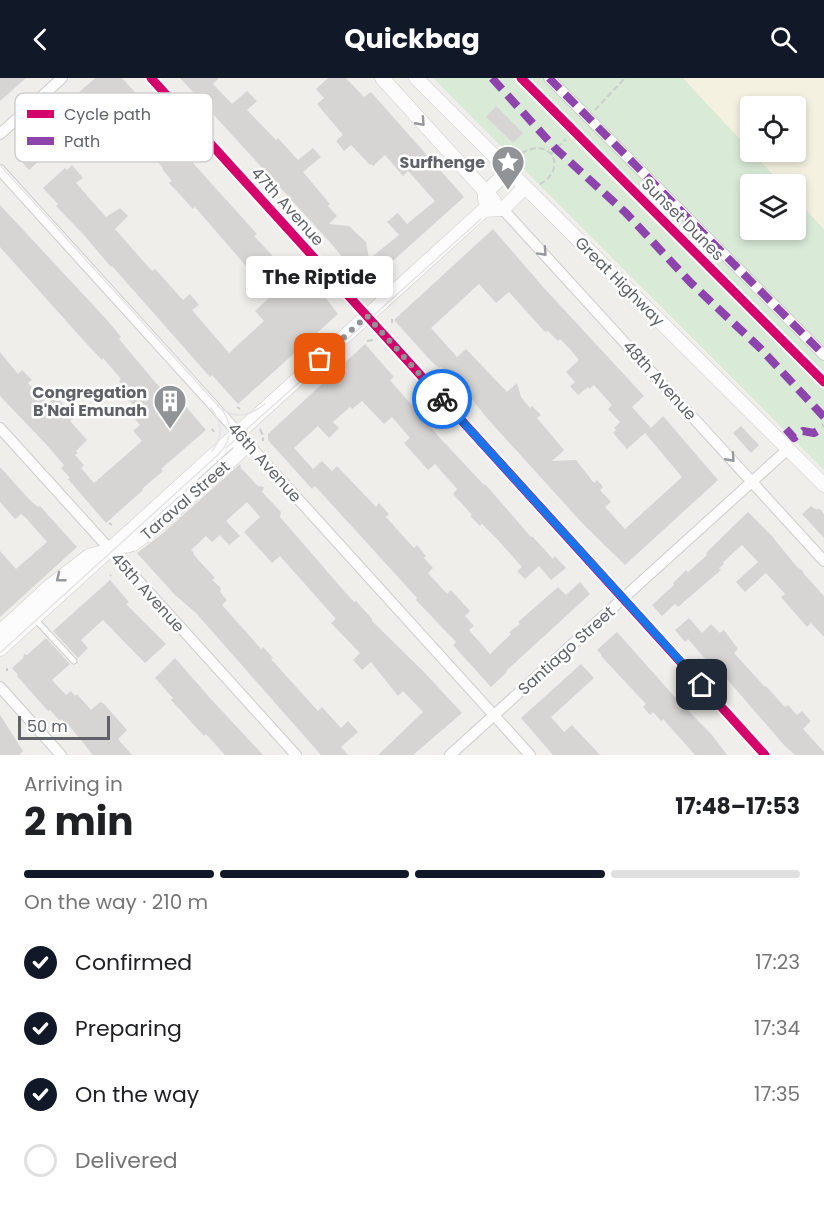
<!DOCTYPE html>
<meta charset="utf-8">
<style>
:root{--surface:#fff;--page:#f6f6f6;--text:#202124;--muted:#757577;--line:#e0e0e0;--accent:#111827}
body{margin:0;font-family:Poppins,sans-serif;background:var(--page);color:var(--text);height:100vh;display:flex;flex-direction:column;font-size:22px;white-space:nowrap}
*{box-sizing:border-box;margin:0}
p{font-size:20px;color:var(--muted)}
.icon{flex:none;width:33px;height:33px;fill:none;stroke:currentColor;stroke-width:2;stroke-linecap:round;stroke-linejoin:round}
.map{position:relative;height:677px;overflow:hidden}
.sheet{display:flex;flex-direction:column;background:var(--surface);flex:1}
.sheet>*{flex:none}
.tools{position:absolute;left:740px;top:18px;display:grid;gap:12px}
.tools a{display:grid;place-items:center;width:66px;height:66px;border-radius:6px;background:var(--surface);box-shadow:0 3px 9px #0003;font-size:30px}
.scale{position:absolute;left:18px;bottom:15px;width:92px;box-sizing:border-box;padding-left:6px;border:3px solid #5f6368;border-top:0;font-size:16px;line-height:21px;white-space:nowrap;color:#5f6368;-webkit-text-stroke:4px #fff;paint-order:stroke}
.pin{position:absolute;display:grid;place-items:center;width:51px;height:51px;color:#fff;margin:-26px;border-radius:12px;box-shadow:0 3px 9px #0006}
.courier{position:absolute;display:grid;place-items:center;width:60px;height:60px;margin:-30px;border:4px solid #1a73e8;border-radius:50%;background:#fff;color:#222;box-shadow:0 2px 8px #0007}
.bubble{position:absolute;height:42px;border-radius:6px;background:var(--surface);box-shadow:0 3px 9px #0003;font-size:20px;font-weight:700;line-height:42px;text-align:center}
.head em{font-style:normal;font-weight:700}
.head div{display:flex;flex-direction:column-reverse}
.head{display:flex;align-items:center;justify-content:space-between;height:102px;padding:0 24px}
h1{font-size:39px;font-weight:700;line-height:45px}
.bar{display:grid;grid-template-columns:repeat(4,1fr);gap:9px 6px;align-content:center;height:72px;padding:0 24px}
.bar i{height:8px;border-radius:4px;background:var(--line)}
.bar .on{background:var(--accent)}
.bar p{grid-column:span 4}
ol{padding:0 24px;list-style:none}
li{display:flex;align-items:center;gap:18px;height:66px}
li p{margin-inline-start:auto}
li .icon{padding:6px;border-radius:50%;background:var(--accent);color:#fff;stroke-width:4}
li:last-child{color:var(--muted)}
li i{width:33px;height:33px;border:3px solid var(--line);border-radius:50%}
header{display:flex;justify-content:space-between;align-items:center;height:78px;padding:0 24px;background:var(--accent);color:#fff;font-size:27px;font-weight:700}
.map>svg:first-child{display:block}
</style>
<header><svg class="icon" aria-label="back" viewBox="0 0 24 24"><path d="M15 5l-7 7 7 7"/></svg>Quickbag<svg class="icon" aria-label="search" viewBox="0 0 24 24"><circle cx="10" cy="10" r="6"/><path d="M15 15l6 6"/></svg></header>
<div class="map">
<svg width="824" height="677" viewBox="0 0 824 677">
<rect width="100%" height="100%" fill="#efeeea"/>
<path fill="#d9ead7" d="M433,0H683L782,106H750V152H795V120L824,151V392Z"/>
<path fill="#f4f1e1" d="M683,0H824V151L795,120V106H782L752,74H795V28H750V72Z"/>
<path fill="#d6d5d3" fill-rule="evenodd" d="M0,0H26L0,23Z
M95,0H122L143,23L149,36L257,156L254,158L269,174L304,211L307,209L317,219L320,215L325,219L338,236L238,326L212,297L210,299L112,188L111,189L84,157L56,128L58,126L43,110L65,90L67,92L72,87L83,100L76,105L106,139L120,130L128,138L115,151L152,193L155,191L183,222L190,216L199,227L192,232L229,275L264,243L255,233L274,215L256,194L253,196L195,129L193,131L184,121L169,105L172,103L162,91L163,90L106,21L58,62L49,72L50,73L29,92L14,75L19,71L18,69Z
M180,0H219L213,6L232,26L247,13L257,23L247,32L276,62L278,60L298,82L313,70L321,79L303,94L330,126L328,128L337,138L329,146L349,148L366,164L369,181L399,157L387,144L395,137L398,135L407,146L435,123L408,93L403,98L385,77L373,88L371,86L370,87L351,67L344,73L336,63L343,57L317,26L324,20L316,11L328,0H346L364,19L371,14L464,119L365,208L345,188L348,186L330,164Z
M496,28L523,55L513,65L486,39Z
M0,127L108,243L121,259L119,261L155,304L173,322L177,318L206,352L161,391L163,393L142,411L143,412L106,445L68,401L70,400L61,390L64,387L45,365L0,318V274L18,296L22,292L32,302L28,305L47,326L56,318L75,339L70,343L87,362L76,373L78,375L75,377L84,387L81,390L94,405L142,363L133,353L140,347L135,341L141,336L122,315L126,311L119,303L121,301L103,280L102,282L85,264L0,169Z
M493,151L544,210L644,318L632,329L651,350L663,338L718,402L625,487L583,446L486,339L464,311L463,312L441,289L439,290L432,284L394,242ZM479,206L496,225L509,214L545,254L548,253L558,263L560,261L570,271L579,282L566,294L575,304L570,308L578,317L588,309L589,311L594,307L612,327L608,331L620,344L614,350L616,352L613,355L627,371L645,355L682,399L625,451L605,429L611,424L600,412L603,409L597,402L594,405L576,382L552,383L564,372L537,340L541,337L532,328L530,330L521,319L517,305L507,314L466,271L457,279L431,250Z
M365,266L394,299L390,302L440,360L484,407L485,406L531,459L532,458L553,481L555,478L566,490L551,502L539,488L525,501L517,493L522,489L497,461L482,446L480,448L470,438L472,437L453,416L457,411L435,386L428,392L404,365L410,360L392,339L384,346L362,323L352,331L350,329L333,344L339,350L329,360L318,348L294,370L313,391L322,383L332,393L337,388L376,429L379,425L389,436L386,439L414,470L417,467L426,478L424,480L433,490L428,495L447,516L451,512L470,533L465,538L474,548L469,552L490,576L511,556L509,554L520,546L518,544L558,509L566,517L580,504L590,516L506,593L507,594L491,609L453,567L456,564L416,522L417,520L357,454L315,408L312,411L303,401L268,362V356Z
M741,348L759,367L751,375L733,355Z
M240,386L241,390L258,408L264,409L262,414L281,434L280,439L345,514L354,524L356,523L372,541V543L424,594L462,635L413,677H378L423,634L403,613L398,618L371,584L362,592L353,582L360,575L331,545L336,541L280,478L272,485L244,454L260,439L247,424L226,443L240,458L229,467L220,457L212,464L206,458L191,472L194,475L193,476L215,500L212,502L221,510L220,514L227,522L222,527L261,571L263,569L273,580L271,581L318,633L322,629L341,650L348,643L358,654L341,669L348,677H321L196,535L175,517L137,475L162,456Z
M0,389L28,420L38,429L40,428L77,469L0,539V473L16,491L47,464L26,440L21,436L15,441L0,424Z
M811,428L815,431H820L824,436V460L802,436Z
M748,434L771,457L797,489L803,493V495L824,518V559L811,545L807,549L781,519L785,516L766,495L745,514L736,504L758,484L742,467L723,484L724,486L719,490L721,492L678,529L675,526L662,538L652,527L674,507L673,505L686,492L688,494L707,477L706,475L710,471Z
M110,502L129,524L126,526L166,566L145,585L103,542L81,562L88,570L78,580L53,553Z
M689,540L702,555L711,546L720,555L724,552L738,571L734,575L765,609L766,608L785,629L788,627L797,637L802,633L811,643L803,651L824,674V677H795L784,667L720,593L714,591L688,561L685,564L675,552Z
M617,554L673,617L712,657L727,677H695L663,641L661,643L653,634L650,637L643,629L646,626L601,578L602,577L597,572Z
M46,560L70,586L52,602L66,617L71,613L75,618L77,616L91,632L100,624L104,626L127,652L118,661L132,677H93L71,650L61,641L60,643L50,632L48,633L17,598L18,597L12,590L23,580L24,576L27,577Z
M175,580L210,620L263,677H225L206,656L204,658L171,622L173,620L155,600Z
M581,586L594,600L551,639L564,654L572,647L600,677H553L521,640Z
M0,637L23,673L19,677H0Z"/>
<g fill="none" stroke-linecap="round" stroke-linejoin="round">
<g stroke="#cbcccc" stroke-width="7">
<path id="lane" d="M34,540L74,583"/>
</g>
<g stroke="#cbcccc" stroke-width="12">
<path id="street" d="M151,0L765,677
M521,0L824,304
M549,0L824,277
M0,56L62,0
M0,92L530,677
M499,127L824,483
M0,350L296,677
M0,609L61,677
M450,677L788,371"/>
</g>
<g stroke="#cacacb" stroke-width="15">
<path id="secondary" d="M382,0L494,123
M416,0L824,407
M485,122V115L509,92
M0,554L50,508L89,478L133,466L156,449L241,373L238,355
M0,571L484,132L503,131L525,109"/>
</g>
<path stroke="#cacfcc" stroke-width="2" stroke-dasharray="6 3" stroke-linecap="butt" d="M595,32L625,0
M551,76L566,61
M514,80C551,52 569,91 540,106
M392,245V241
M367,263L373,262
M237,329L240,331
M212,351L214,354
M260,351L263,358V363
M109,445L112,447
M110,497L111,498
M7,590V593"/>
<use href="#lane" stroke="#fdfcfc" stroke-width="5"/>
<use href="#street" stroke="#fdfcfc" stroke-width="10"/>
<use href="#secondary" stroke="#fdfcfc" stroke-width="14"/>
<path stroke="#e4e4e4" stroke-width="1.5" d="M0,87L223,333C234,349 231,363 219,376L0,575
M211,330C222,345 224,358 212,373
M222,331C239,342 250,337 265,326
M226,370L481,141"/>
<path stroke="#8e44ad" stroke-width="8" stroke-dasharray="15 8" stroke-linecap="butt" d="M492,0L556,71L626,135L691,205L760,270L824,339
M549,0L824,277
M786,351L794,360L803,353L814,355L824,349"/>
<g stroke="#fff" stroke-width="13">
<path id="cycleway" d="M151,0L765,677
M521,0L824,304"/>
</g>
<use href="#cycleway" stroke="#d6006c" stroke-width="9"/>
</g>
<defs><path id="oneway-chevron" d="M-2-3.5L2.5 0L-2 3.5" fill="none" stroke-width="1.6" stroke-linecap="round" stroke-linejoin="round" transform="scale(1.5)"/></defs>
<g stroke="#96999c">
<use href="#oneway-chevron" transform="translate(421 44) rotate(48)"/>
<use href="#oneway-chevron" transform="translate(543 174) rotate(47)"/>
<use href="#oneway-chevron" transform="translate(731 380) rotate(48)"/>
<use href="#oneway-chevron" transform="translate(60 500) rotate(142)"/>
</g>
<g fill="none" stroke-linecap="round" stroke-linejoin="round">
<path stroke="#919496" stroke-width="6" stroke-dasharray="0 10.8" d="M320,281L367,238L442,321"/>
<path stroke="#1a73e8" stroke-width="8" d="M442,321L702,607"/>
</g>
<defs>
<g id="sight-pin" transform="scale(1.725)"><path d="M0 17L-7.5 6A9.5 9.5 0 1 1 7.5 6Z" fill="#919496" stroke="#fff"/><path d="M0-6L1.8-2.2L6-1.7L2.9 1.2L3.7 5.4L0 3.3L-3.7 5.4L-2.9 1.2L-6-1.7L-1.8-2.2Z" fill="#fff"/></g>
<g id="building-pin" transform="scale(1.725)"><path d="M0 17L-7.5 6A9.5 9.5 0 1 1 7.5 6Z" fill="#919496" stroke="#fff"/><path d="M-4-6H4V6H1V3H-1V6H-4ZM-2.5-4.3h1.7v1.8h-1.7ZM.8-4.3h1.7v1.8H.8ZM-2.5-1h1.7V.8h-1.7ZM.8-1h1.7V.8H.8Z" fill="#fff"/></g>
</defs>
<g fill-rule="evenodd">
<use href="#sight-pin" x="508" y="84"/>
<use href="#building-pin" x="170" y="323"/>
</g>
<g text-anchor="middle" stroke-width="5" stroke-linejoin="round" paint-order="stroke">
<g font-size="16" font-weight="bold" fill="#5f6368" stroke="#fff" text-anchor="end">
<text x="485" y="90">Surfhenge</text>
<text x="147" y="320">Congregation<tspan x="147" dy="18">B'Nai Emunah</tspan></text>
</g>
<g font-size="16" fill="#5f6368" stroke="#fff">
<text transform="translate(288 128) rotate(48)" y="6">47th Avenue</text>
<text transform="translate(683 141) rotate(45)" y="6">Sunset Dunes</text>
<text transform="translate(620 203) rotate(45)" y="6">Great Highway</text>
<text transform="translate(660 302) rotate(48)" y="6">48th Avenue</text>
<text transform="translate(265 384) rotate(48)" y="6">46th Avenue</text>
<text transform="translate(185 422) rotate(-41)" y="6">Taraval Street</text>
<text transform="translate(148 514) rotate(48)" y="6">45th Avenue</text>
<text transform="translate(566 572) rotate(-42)" y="6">Santiago Street</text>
</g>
</g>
<rect x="15" y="15" width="198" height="69" rx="9" fill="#fff" stroke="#cfd0d2" stroke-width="1.5"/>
<rect x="27" y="32" width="27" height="8" fill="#d6006c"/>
<rect x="27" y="59" width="27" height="8" fill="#8e44ad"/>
<g font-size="16" fill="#5f6368">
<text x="64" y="42">Cycle path</text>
<text x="64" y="69">Path</text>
</g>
</svg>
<div class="tools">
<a><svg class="icon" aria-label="locate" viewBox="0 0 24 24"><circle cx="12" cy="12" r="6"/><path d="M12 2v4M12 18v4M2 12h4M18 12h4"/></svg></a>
<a><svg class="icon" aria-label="layers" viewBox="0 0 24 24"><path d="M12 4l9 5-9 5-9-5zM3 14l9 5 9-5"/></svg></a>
</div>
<div class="scale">50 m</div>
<div class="pin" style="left:320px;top:281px;background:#ea580c"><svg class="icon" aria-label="bag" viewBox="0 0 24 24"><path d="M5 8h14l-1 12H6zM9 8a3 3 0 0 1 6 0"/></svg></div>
<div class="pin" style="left:702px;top:607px;background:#1f2937"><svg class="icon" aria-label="home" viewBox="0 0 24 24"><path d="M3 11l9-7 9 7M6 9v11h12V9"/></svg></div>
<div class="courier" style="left:442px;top:321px"><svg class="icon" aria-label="bike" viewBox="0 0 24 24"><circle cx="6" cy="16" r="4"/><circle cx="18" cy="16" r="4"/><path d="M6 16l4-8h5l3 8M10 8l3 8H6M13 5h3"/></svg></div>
<div class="bubble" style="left:246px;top:178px;width:147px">The Riptide</div>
</div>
<section class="sheet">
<div class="head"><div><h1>2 min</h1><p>Arriving in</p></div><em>17:48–17:53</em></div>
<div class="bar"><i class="on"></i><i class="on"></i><i class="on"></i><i></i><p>On the way · 210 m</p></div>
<ol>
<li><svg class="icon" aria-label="check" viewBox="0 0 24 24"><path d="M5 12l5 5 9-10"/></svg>Confirmed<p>17:23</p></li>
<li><svg class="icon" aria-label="check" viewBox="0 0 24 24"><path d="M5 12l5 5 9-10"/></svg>Preparing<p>17:34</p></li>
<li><svg class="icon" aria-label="check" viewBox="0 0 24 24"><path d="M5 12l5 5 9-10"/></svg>On the way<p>17:35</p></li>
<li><i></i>Delivered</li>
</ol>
</section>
